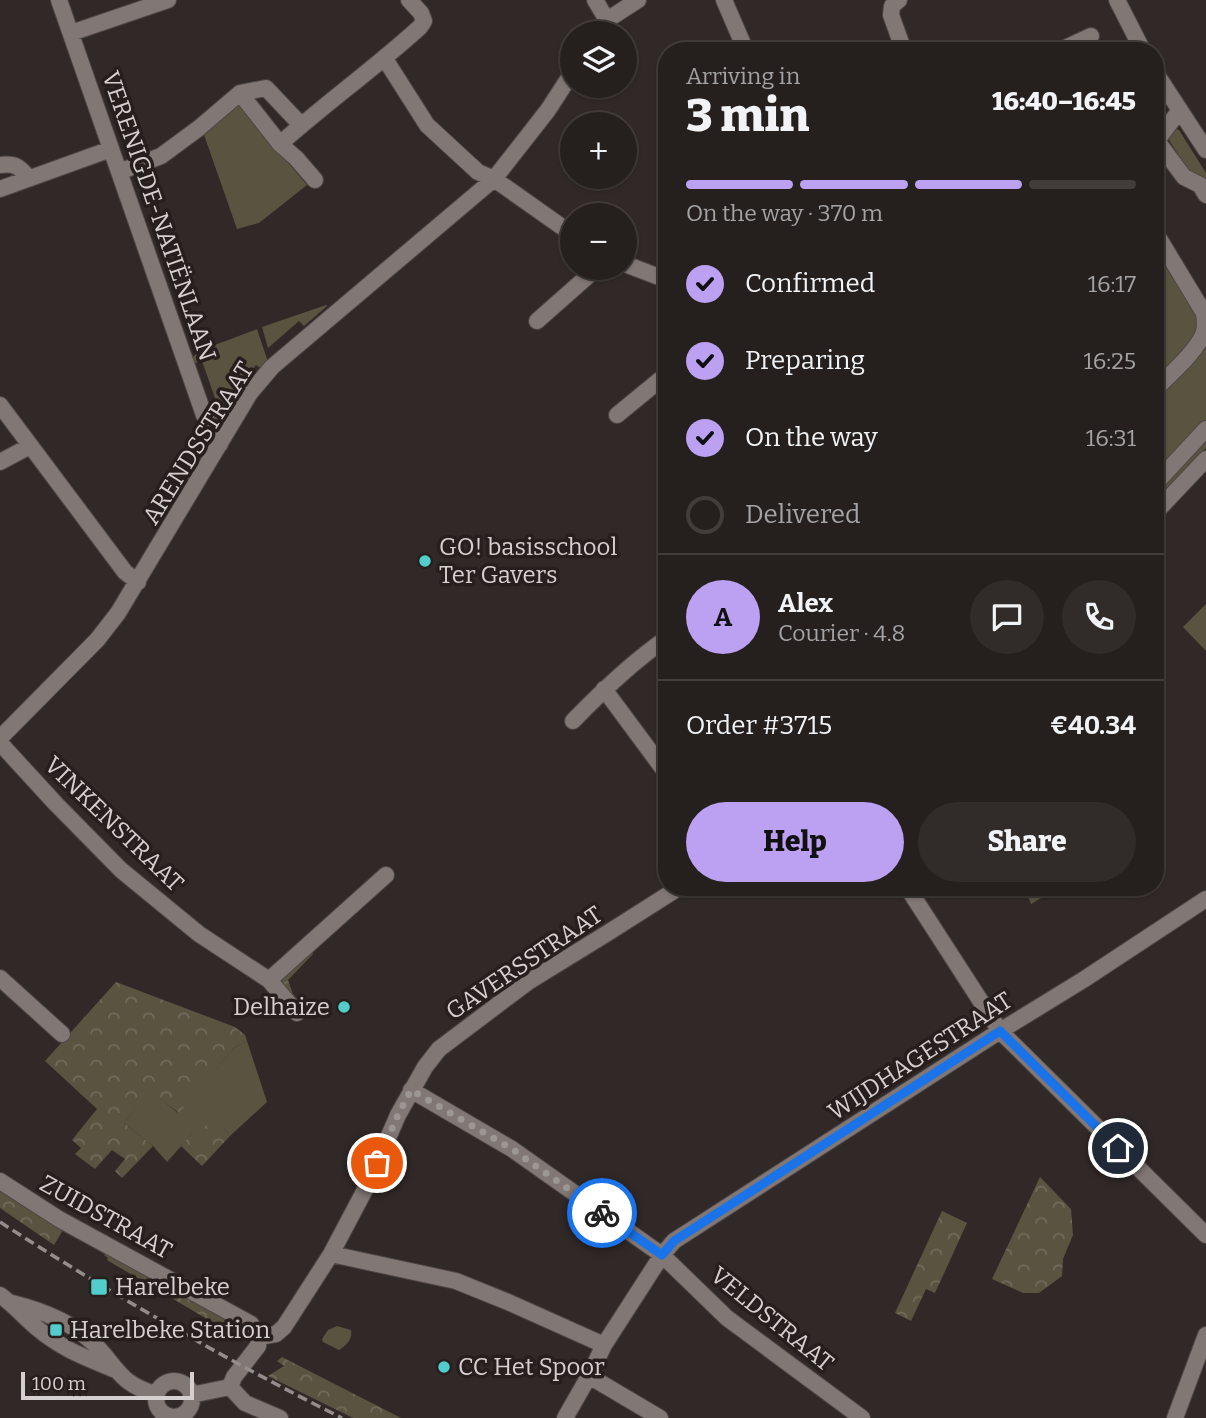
<!DOCTYPE html>
<meta charset="utf-8">
<style>
:root{--surface:#251f1d;--page:#312c2a;--text:#f1f3f6;--muted:#a3a2a4;--line:#423d3b;--accent:#bca0f2}
body{margin:0;font-family:Bitter,serif;background:var(--page);color:var(--text);height:100vh;display:flex;flex-direction:column;font-size:26px;white-space:nowrap}
*{box-sizing:border-box;margin:0}
p{font-size:23px;color:var(--muted)}
.icon{flex:none;width:38px;height:38px;fill:none;stroke:currentColor;stroke-width:2;stroke-linecap:round;stroke-linejoin:round}
.map{position:relative;flex:1;overflow:hidden}
.panel{position:absolute;left:658px;top:42px;width:506px;height:854px;display:flex;flex-direction:column;background:var(--surface);border-radius:28px;box-shadow:0 2px 5px #0004,0 0 0 2px var(--line)}
.panel>*{flex:none}
.controls{position:absolute;left:560px;top:21px;display:grid;gap:14px}
.controls a{display:grid;place-items:center;width:77px;height:77px;border-radius:50%;background:var(--surface);box-shadow:0 2px 5px #0004,0 0 0 2px var(--line);font-size:35px}
.scale{position:absolute;left:21px;bottom:18px;width:173px;box-sizing:border-box;padding-left:7px;border:4px solid #d5d0cf;border-top:0;font-size:19px;line-height:24px;white-space:nowrap;color:#d5d0cf;-webkit-text-stroke:5px #271f1e;paint-order:stroke}
.pin{position:absolute;display:grid;place-items:center;width:60px;height:60px;color:#fff;margin:-30px;border:4px solid #fff;border-radius:50%;box-shadow:0 2px 7px #0007}
.courier{position:absolute;display:grid;place-items:center;width:70px;height:70px;margin:-35px;border:5px solid #1a73e8;border-radius:50%;background:#fff;color:#222;box-shadow:0 2px 9px #0007}
.headline em{font-style:normal;font-weight:800}
.headline div{display:flex;flex-direction:column-reverse}
.headline{display:flex;align-items:center;justify-content:space-between;height:119px;padding:0 28px}
h1{font-size:46px;font-weight:800;line-height:52px}
.bar{display:grid;grid-template-columns:repeat(4,1fr);gap:10px 7px;align-content:center;height:84px;padding:0 28px}
.bar i{height:9px;border-radius:5px;background:var(--line)}
.bar .current{background:var(--accent)}
.bar p{grid-column:span 4}
.line{display:flex;align-items:center;gap:18px;padding:0 28px;border-top:2px solid var(--line)}
.line div{flex:1}
.round{display:grid;place-items:center;flex:none;width:74px;height:74px;border-radius:37px;background:var(--page)}
ol{padding:0 28px;list-style:none}
li{display:flex;align-items:center;gap:21px;height:77px}
li p{margin-inline-start:auto}
li .icon{padding:7px;border-radius:50%;background:var(--accent);color:#111;stroke-width:4}
li:last-child{color:var(--muted)}
li i{width:38px;height:38px;border:4px solid var(--line);border-radius:50%}
.button{display:flex;gap:14px;margin-top:auto;padding:14px 28px}
.button a{flex:1;height:80px;border-radius:42px;background:var(--accent);color:#111;font-size:28px;font-weight:800;line-height:80px;text-align:center}
.button a+a{background:var(--page);color:var(--text)}
.map>svg:first-child{display:block}
</style>
<div class="map">
<svg width="1206" height="1418" viewBox="0 0 1206 1418">
<defs>
<pattern id="forest-crowns" width="20" height="18" patternUnits="userSpaceOnUse" patternTransform="scale(1.75)"><rect width="20" height="18" fill="#595440"/><path d="M2 6a3 3 0 1 1 6 0M12 15a3 3 0 1 1 6 0" fill="none" stroke="#706c5b"/></pattern>
</defs>
<rect width="100%" height="100%" fill="#312927"/>
<path fill="#595440" d="M234,106H240L307,185L259,223L237,229L203,132Z
M1174,128L1179,130L1206,173V181L1202,176L1190,173L1169,140L1168,137Z
M1155,241L1198,310L1201,331L1155,384Z
M326,305L327,306L304,326L299,321L268,348L262,327Z
M257,329L268,362L262,369L256,365L238,390L243,393L236,402L228,401V409L231,414C226,419 221,421 215,419L207,405L216,401L202,361L192,364L191,359L199,351Z
M1206,339V421L1157,472L1155,469V396Z
M1206,437V448L1155,503V491Z
M1206,604V651L1183,627Z
M247,1041L267,1102L230,1136L224,1128L192,1134L167,1162L153,1146L124,1123L150,1090L178,1113L234,1048Z
M337,1326L351,1330C353,1339 346,1346 339,1350L323,1342L322,1339L328,1330Z"/>
<path fill="url(#forest-crowns)" d="M1023,887H1054L1055,890L1031,904L1028,896Z
M311,946L313,954L288,980L293,994L306,1009L305,1015C270,976 276,979 311,946Z
M116,982L235,1027L245,1035L247,1041L234,1048L179,1113L150,1091L124,1123L153,1146L122,1178L115,1171L125,1159L112,1150L95,1169L75,1154L81,1148L72,1140L97,1109L45,1061Z
M214,1124L224,1128L230,1136L202,1166L181,1146C190,1135 199,1125 214,1124Z
M1040,1177L1071,1209L1073,1235L1063,1259L1062,1276L1039,1293H1023L992,1279Z
M0,1189L63,1230L54,1245L0,1208Z
M942,1211L967,1223L935,1293L926,1289L911,1321L895,1313Z
M106,1252L236,1325L247,1333L248,1337L246,1342L107,1260L108,1258L104,1255Z
M282,1357L401,1418H353L268,1376L284,1366L277,1361Z"/>
<g fill="none" stroke-linecap="round" stroke-linejoin="round">
<g stroke="#4e4645" stroke-width="18">
<path id="minor" d="M59,0L204,415L220,444
M595,0L607,20
M724,0L746,51
M899,0L892,6L891,15L904,51
M1117,0L1143,51
M71,33L168,0
M598,33L607,20L638,0
M1059,51L1091,36
M385,59L427,125L478,172L494,179L572,234
M1155,72L1206,150
M240,93L280,144L296,158L315,180
M1157,141L1184,177L1200,185L1206,195
M1155,143L1180,110
M280,144C326,103 375,68 420,27L424,21L421,13L409,0
M0,165C16,163 19,167 29,178
M119,172L161,156L199,128L240,93L266,88L301,125
M0,189L111,149
M1155,232L1204,313C1205,320 1206,328 1203,335C1195,353 1169,375 1155,390
M625,264L667,280
M537,321L597,268
M0,405L125,572L138,582
M617,415L667,374
M0,462L30,446
M1155,484L1206,429
M1155,513L1206,459
M604,689L664,770
M573,721C602,691 632,662 667,638
M0,738L97,640L118,613L250,393L272,367L494,179L548,110L572,73
M0,743L56,804L121,870L199,934L269,980L386,875
M907,887L1000,1031L1206,1235
M0,978L62,1034
M269,980L297,1013
M411,1090L512,1149L662,1255L727,1318L862,1418
M0,1181L59,1219L251,1324L259,1337
M331,1254L456,1281L508,1302L604,1345
M0,1295C14,1305 24,1317 37,1328C62,1349 84,1357 113,1369
M12,1303C40,1310 68,1320 90,1340C116,1363 117,1384 156,1394
M259,1337L276,1334L284,1327L331,1254L368,1184L398,1115L425,1067L439,1049L528,982L606,934L680,887
M589,1376L660,1418
M156 1399a18 18 0 1 1 36 0a18 18 0 1 1-36 0Z
M230,1387L245,1403L280,1418
M230,1387L234,1377L258,1346L259,1337
M191,1395L230,1387
M565,1418L589,1376L604,1345L662,1255L674,1241L1000,1031L1083,980L1206,899
M1175,1418L1206,1335"/>
</g>
<use href="#minor" stroke="#817775" stroke-width="16"/>
<path stroke="#938d8c" stroke-width="3.5" stroke-dasharray="10 5" stroke-linecap="butt" d="M0,1222C110,1293 224,1359 342,1418"/>
</g>
<g fill="none" stroke-linecap="round" stroke-linejoin="round">
<path stroke="#9c9694" stroke-width="7" stroke-dasharray="0 12.6" d="M377,1163L398,1115L411,1090L512,1149L602,1213"/>
<path stroke="#1a73e8" stroke-width="9" d="M602,1213L662,1255L674,1241L1000,1031L1118,1148"/>
</g>
<g fill="#52cdcc" stroke="#271f1e" stroke-width="2.5">
<circle cx="425" cy="561" r="7"/>
<circle cx="344" cy="1007" r="7"/>
<rect x="90" y="1278" width="18" height="18" rx="3.5"/>
<rect x="49" y="1323" width="14" height="14" rx="3.5"/>
<circle cx="444" cy="1367" r="7"/>
</g>
<g text-anchor="middle" stroke-width="7" stroke-linejoin="round" paint-order="stroke">
<g font-size="24" fill="#d5d0cf" stroke="#271f1e">
<text transform="translate(159 216) rotate(71)" y="8">VERENIGDE-NATIËNLAAN</text>
<text transform="translate(198 443) rotate(-58)" y="8">ARENDSSTRAAT</text>
<text transform="translate(114 824) rotate(44)" y="8">VINKENSTRAAT</text>
<text transform="translate(524 963) rotate(-34)" y="8">GAVERSSTRAAT</text>
<text transform="translate(920 1056) rotate(-33)" y="8">WIJDHAGESTRAAT</text>
<text transform="translate(106 1217) rotate(29)" y="8">ZUIDSTRAAT</text>
<text transform="translate(772 1319) rotate(39)" y="8">VELDSTRAAT</text>
</g>
<g font-size="24" fill="#d5d0cf" stroke="#271f1e" text-anchor="start">
<text x="439" y="555">GO! basisschool<tspan x="439" dy="28">Ter Gavers</tspan></text>
<text x="330" y="1015" text-anchor="end">Delhaize</text>
<text x="115" y="1295">Harelbeke</text>
<text x="70" y="1338">Harelbeke Station</text>
<text x="458" y="1375">CC Het Spoor</text>
</g>
</g>
</svg>
<div class="controls">
<a><svg class="icon" aria-label="layers" viewBox="0 0 24 24"><path d="M12 4l9 5-9 5-9-5zM3 14l9 5 9-5"/></svg></a>
<a>+</a>
<a>−</a>
</div>
<div class="scale">100 m</div>
<div class="pin" style="left:377px;top:1163px;background:#ea580c"><svg class="icon" aria-label="bag" viewBox="0 0 24 24"><path d="M5 8h14l-1 12H6zM9 8a3 3 0 0 1 6 0"/></svg></div>
<div class="pin" style="left:1118px;top:1148px;background:#1f2937"><svg class="icon" aria-label="home" viewBox="0 0 24 24"><path d="M3 11l9-7 9 7M6 9v11h12V9"/></svg></div>
<div class="courier" style="left:602px;top:1213px"><svg class="icon" aria-label="bike" viewBox="0 0 24 24"><circle cx="6" cy="16" r="4"/><circle cx="18" cy="16" r="4"/><path d="M6 16l4-8h5l3 8M10 8l3 8H6M13 5h3"/></svg></div>
<section class="panel">
<div class="headline"><div><h1>3 min</h1><p>Arriving in</p></div><em>16:40–16:45</em></div>
<div class="bar"><i class="current"></i><i class="current"></i><i class="current"></i><i></i><p>On the way · 370 m</p></div>
<ol>
<li><svg class="icon" aria-label="check" viewBox="0 0 24 24"><path d="M5 12l5 5 9-10"/></svg>Confirmed<p>16:17</p></li>
<li><svg class="icon" aria-label="check" viewBox="0 0 24 24"><path d="M5 12l5 5 9-10"/></svg>Preparing<p>16:25</p></li>
<li><svg class="icon" aria-label="check" viewBox="0 0 24 24"><path d="M5 12l5 5 9-10"/></svg>On the way<p>16:31</p></li>
<li><i></i>Delivered</li>
</ol>
<div class="line" style="height:126px"><b class="round" style="background:var(--accent);color:#111">A</b><div><b>Alex</b><p>Courier · 4.8</p></div><a class="round"><svg class="icon" aria-label="chat" viewBox="0 0 24 24"><path d="M4 5h16v11H9l-5 4z"/></svg></a><a class="round"><svg class="icon" aria-label="phone" viewBox="0 0 24 24"><path d="M5 4h4l2 5-3 2q2 4 5 5l2-3 5 2v4C11 20 4 13 5 4z"/></svg></a></div>
<div class="line" style="height:91px"><div>Order #3715</div><b>€40.34</b></div>
<div class="button"><a>Help</a><a>Share</a></div>
</section>
</div>
